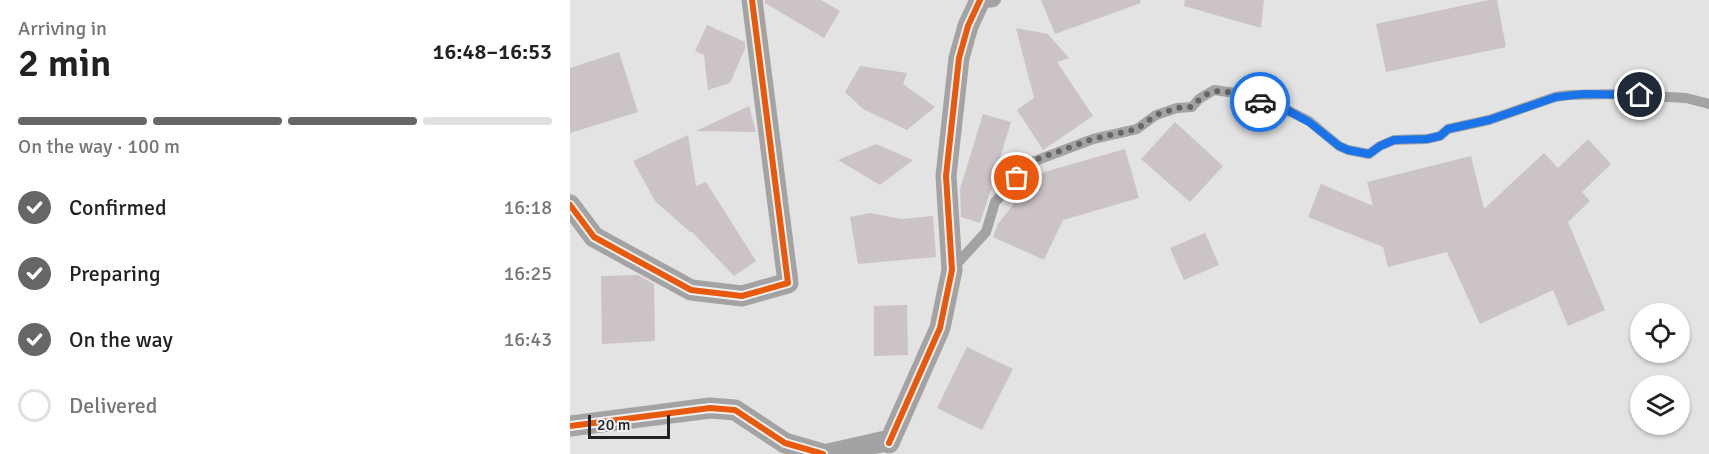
<!DOCTYPE html>
<meta charset="utf-8">
<style>
:root{--surface:#fff;--page:#f6f6f6;--text:#222;--muted:#767676;--line:#e0e0e0;--accent:#656666}
body{margin:0;font-family:Signika,sans-serif;background:var(--page);color:var(--text);height:100vh;display:flex;flex-direction:column;font-size:22px;white-space:nowrap}
*{box-sizing:border-box;margin:0}
p{font-size:20px;color:var(--muted)}
.icon{flex:none;width:33px;height:33px;fill:none;stroke:currentColor;stroke-width:2;stroke-linecap:round;stroke-linejoin:round}
.map{position:relative;flex:1;overflow:hidden}
.panel{display:flex;flex-direction:column;background:var(--surface);width:570px}
.panel>*{flex:none}
.tools{position:absolute;left:1060px;top:303px;display:grid;gap:12px}
.tools a{display:grid;place-items:center;width:60px;height:60px;border-radius:50%;background:var(--surface);box-shadow:0 2px 4px #0004;font-size:30px}
.scale{position:absolute;left:18px;bottom:15px;width:82px;box-sizing:border-box;padding-left:6px;border:3px solid #212222;border-top:0;font-size:16px;line-height:21px;white-space:nowrap;color:#212222;-webkit-text-stroke:4px #eff0f2;paint-order:stroke}
.pin{position:absolute;display:grid;place-items:center;width:51px;height:51px;color:#fff;margin:-26px;border:3px solid #fff;border-radius:50%;box-shadow:0 2px 6px #0007}
.courier{position:absolute;display:grid;place-items:center;width:60px;height:60px;margin:-30px;border:4px solid #1a73e8;border-radius:50%;background:#fff;color:#222;box-shadow:0 2px 8px #0007}
.overview em{font-style:normal;font-weight:600}
.overview div{display:flex;flex-direction:column-reverse}
.overview{display:flex;align-items:center;justify-content:space-between;height:102px;padding:0 18px}
h1{font-size:39px;font-weight:600;line-height:45px}
.bar{display:grid;grid-template-columns:repeat(4,1fr);gap:9px 6px;align-content:center;height:72px;padding:0 18px}
.bar i{height:8px;border-radius:4px;background:var(--line)}
.bar .on{background:var(--accent)}
.bar p{grid-column:span 4}
ol{padding:0 18px;list-style:none}
li{display:flex;align-items:center;gap:18px;height:66px}
li p{margin-inline-start:auto}
li .icon{padding:6px;border-radius:50%;background:var(--accent);color:#fff;stroke-width:4}
li:last-child{color:var(--muted)}
li i{width:33px;height:33px;border:3px solid var(--line);border-radius:50%}
main{display:flex;flex:1;min-height:0}
.map>svg:first-child{display:block}
</style>
<main>
<section class="panel">
<div class="overview"><div><h1>2 min</h1><p>Arriving in</p></div><em>16:48–16:53</em></div>
<div class="bar"><i class="on"></i><i class="on"></i><i class="on"></i><i></i><p>On the way · 100 m</p></div>
<ol>
<li><svg class="icon" aria-label="check" viewBox="0 0 24 24"><path d="M5 12l5 5 9-10"/></svg>Confirmed<p>16:18</p></li>
<li><svg class="icon" aria-label="check" viewBox="0 0 24 24"><path d="M5 12l5 5 9-10"/></svg>Preparing<p>16:25</p></li>
<li><svg class="icon" aria-label="check" viewBox="0 0 24 24"><path d="M5 12l5 5 9-10"/></svg>On the way<p>16:43</p></li>
<li><i></i>Delivered</li>
</ol>
</section>
<div class="map">
<svg width="1139" height="454" viewBox="0 0 1139 454">
<rect width="100%" height="100%" fill="#e3e3e3"/>
<path fill="#cbc3c8" d="M195,0H251L270,11L254,38L195,3Z
M471,0H570L571,3L485,34Z
M615,0H694L691,28L614,6Z
M919,0H927L936,47L816,72L806,24Z
M137,25L175,42V49L160,83L138,90L134,55L125,51Z
M446,28L478,34L499,58L487,62L523,116L473,150L447,110L464,98Z
M49,52L68,112L0,133V68Z
M290,66L337,73L333,84L365,107L337,130L293,109L275,92Z
M179,106L186,132L126,131Z
M413,114L441,122L422,184L417,188L422,186L410,223L391,217L390,189Z
M605,122L653,166L620,202L571,159Z
M118,135L126,186L136,182L186,261L164,276L122,232H120L85,201L63,161Z
M1018,139L1041,164L1012,192L1020,201L998,222L1035,310L998,326L983,290L910,324L877,252L818,267L813,247L738,217L751,184L803,206L797,182L901,156L914,209L974,153L988,168Z
M306,144L343,160L310,185L268,160Z
M555,149L569,198L493,220L474,260L423,237L428,224L467,174Z
M300,213L331,219L363,216L366,257L288,264L280,217Z
M635,233L649,265L614,280L600,248Z
M68,275L84,284L85,341L32,344L31,276Z
M337,305L338,355L304,356V306Z
M397,347L443,369L412,430L367,408Z"/>
<g fill="none" stroke-linecap="round" stroke-linejoin="round">
<path stroke="#a4a3a3" stroke-width="10" d="M409,4L424,2L426,0
M383,268L416,232L425,202L447,178L449,167L523,139L567,129L586,115L607,108L622,107L629,99L644,90L665,93L674,98L717,110L739,121L769,146L778,150L799,154L810,146L824,140L857,139L870,136L878,129L919,120L985,97L998,95L1047,94L1116,98L1139,104"/>
<path stroke="#a4a3a3" stroke-width="21" d="M0,205L24,237L121,290L172,296L218,283L182,0
M0,426L140,408L165,410L215,443L253,454
M319,443L370,328L382,270L376,176L389,58L398,26L410,0
M258,454L320,440"/>
<g stroke="#eff0f2" stroke-width="10">
<path id="cycleway" d="M0,205L24,237L121,290L172,296L218,283L182,0
M0,426L140,408L165,410L215,443L253,454
M319,443L370,328L382,270L376,176L389,58L398,26L410,0"/>
</g>
<use href="#cycleway" stroke="#e8590c" stroke-width="6"/>
</g>
<g fill="none" stroke-linecap="round" stroke-linejoin="round">
<path stroke="#656666" stroke-width="6" stroke-dasharray="0 10.8" d="M447,178L449,167L457,163L523,139L567,129L586,115L607,108L622,107C646,79 661,95 690,102"/>
<path stroke="#1a73e8" stroke-width="8" d="M690,102L717,110L739,122L769,146L778,150L799,154L810,146L824,140L857,139L870,136L878,129L919,120L986,97L1014,94L1070,95"/>
</g>
</svg>
<div class="tools">
<a><svg class="icon" aria-label="locate" viewBox="0 0 24 24"><circle cx="12" cy="12" r="6"/><path d="M12 2v4M12 18v4M2 12h4M18 12h4"/></svg></a>
<a><svg class="icon" aria-label="layers" viewBox="0 0 24 24"><path d="M12 4l9 5-9 5-9-5zM3 14l9 5 9-5"/></svg></a>
</div>
<div class="scale">20 m</div>
<div class="pin" style="left:447px;top:178px;background:#ea580c"><svg class="icon" aria-label="bag" viewBox="0 0 24 24"><path d="M5 8h14l-1 12H6zM9 8a3 3 0 0 1 6 0"/></svg></div>
<div class="pin" style="left:1070px;top:95px;background:#1f2937"><svg class="icon" aria-label="home" viewBox="0 0 24 24"><path d="M3 11l9-7 9 7M6 9v11h12V9"/></svg></div>
<div class="courier" style="left:690px;top:102px"><svg class="icon" aria-label="car" viewBox="0 0 24 24"><path d="M5 17H2v-5l4-1 3-4h7l3 4 3 1v5h-3M9 17h6M6 11h13"/><circle cx="7" cy="17" r="2"/><circle cx="17" cy="17" r="2"/></svg></div>
</div>
</main>
